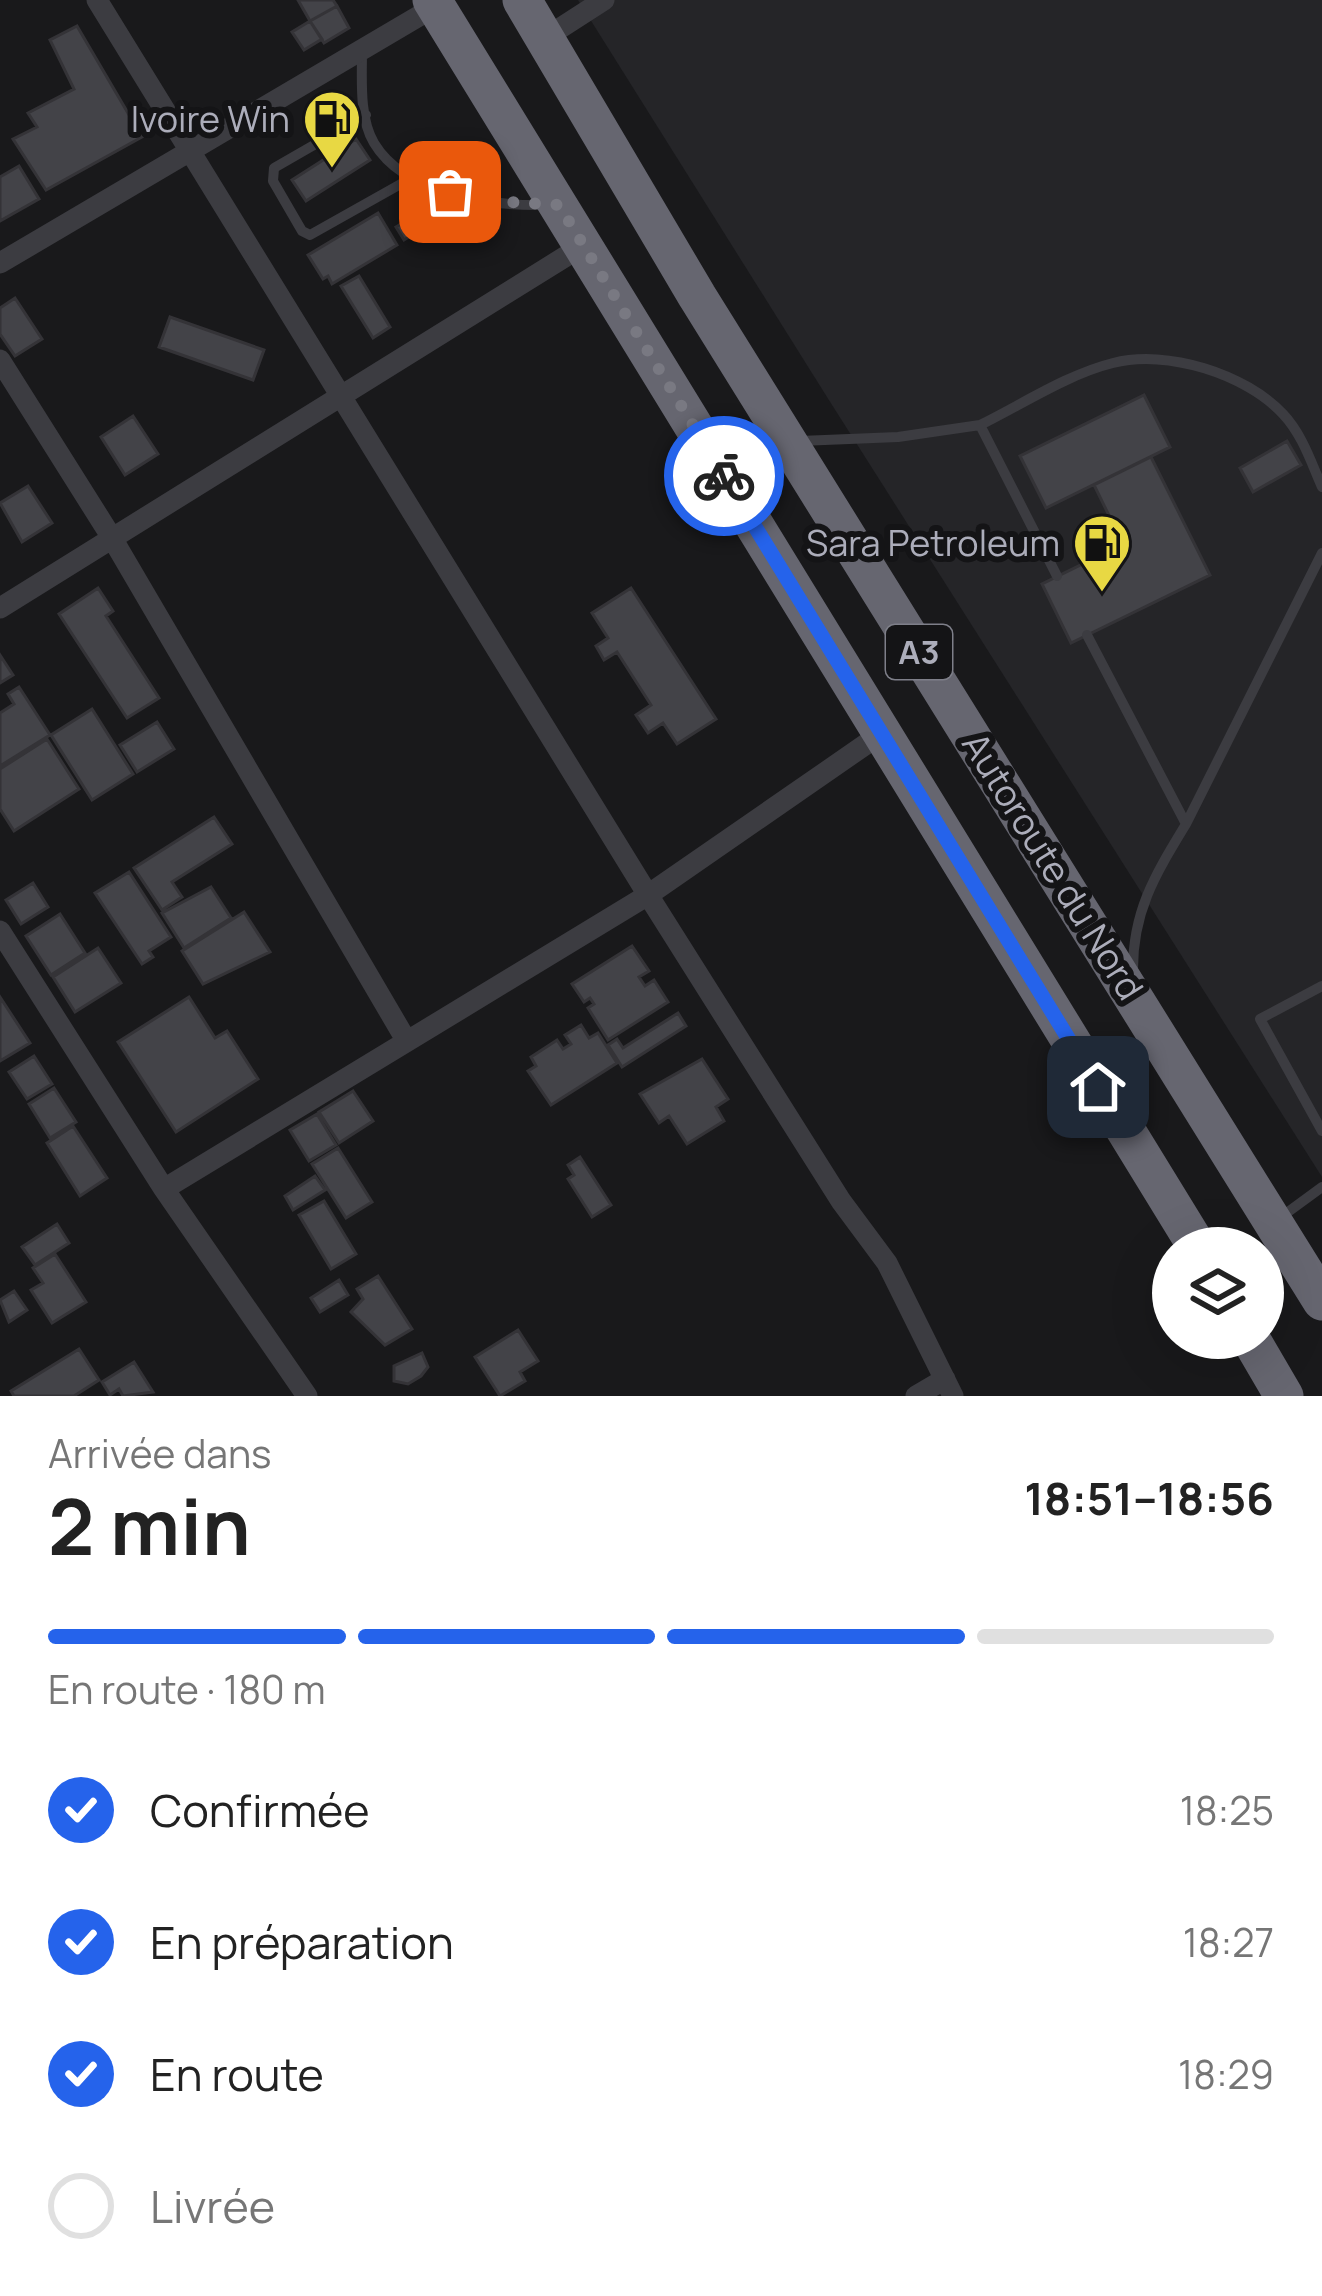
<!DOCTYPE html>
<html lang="fr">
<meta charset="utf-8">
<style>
:root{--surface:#fff;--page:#f6f6f6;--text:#222;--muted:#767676;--line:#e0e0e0;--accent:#2563eb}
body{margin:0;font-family:Manrope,sans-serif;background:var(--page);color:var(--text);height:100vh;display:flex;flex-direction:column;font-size:45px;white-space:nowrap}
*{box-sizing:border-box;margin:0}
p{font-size:39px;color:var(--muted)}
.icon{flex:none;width:66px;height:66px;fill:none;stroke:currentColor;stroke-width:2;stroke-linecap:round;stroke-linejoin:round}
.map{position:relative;height:1396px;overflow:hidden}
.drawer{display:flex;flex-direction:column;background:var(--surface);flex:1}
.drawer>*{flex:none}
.buttons{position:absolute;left:1152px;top:1227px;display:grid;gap:24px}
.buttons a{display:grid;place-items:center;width:132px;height:132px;border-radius:50%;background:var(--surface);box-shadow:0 12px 48px #0002;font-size:60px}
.pin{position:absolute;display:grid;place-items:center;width:102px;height:102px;color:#fff;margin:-51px;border-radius:24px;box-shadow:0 6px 18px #0006}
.courier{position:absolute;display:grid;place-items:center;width:120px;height:120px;margin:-60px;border:9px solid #2563eb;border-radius:50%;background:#fff;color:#222;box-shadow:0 3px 15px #0007}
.summary em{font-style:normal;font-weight:700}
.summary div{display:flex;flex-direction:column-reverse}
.summary{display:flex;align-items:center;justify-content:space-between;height:204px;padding:0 48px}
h1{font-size:78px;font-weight:700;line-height:90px}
.bar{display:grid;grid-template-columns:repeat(4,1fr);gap:18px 12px;align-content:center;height:144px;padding:0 48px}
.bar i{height:15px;border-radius:9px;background:var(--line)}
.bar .current{background:var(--accent)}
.bar p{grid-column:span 4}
ol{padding:0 48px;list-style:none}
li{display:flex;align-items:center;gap:36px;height:132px}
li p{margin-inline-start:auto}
li .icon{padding:12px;border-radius:50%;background:var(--accent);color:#fff;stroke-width:4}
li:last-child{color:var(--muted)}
li i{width:66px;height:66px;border:6px solid var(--line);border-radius:50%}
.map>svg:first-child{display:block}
</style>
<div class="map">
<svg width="1322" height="1396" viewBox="0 0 1322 1396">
<rect width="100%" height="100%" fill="#19191b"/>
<path fill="#252528" d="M578,0H1322V1177L827,397Z"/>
<path fill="#434348" stroke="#343337" stroke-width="3" d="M298,0H333L337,6L310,21Z
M337,6L349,28L324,43L310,21Z
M310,21L322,39L304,50L292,32Z
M77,26L142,137L46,190L13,139L37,127L28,113L74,89L50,40Z
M356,139L370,160L306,201L292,180Z
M19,166L39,199L0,221V177Z
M422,211L430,224L404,240L396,227Z
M378,213L397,245L332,284L328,276L323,279L308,255Z
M359,276L390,327L373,338L341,286Z
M15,298L42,339L15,356L0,334V308Z
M170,317L264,350L253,380L159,347Z
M1144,395L1170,447L1046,508L1020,456Z
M133,416L158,454L125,475L101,437Z
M1287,441L1301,465L1253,492L1240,468Z
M1151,457L1210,575L1071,643L1042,584L1123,544L1094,485Z
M28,486L52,523L22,542L0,503Z
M98,588L113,611L106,616L159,698L127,718L59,614Z
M631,588L716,719L677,744L663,723L648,733L636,715L651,705L617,652L604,660L596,646L608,638L592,613Z
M0,655L13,675L0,683Z
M19,687L50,735L0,766V713L14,704L8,694Z
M92,709L133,774L92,800L51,735Z
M157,722L174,749L137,772L120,745Z
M47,739L79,789L14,831L0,809V769Z
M214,817L232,844L172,882L182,897L162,910L134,868Z
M129,872L171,937L149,951L153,957L142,964L95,893Z
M33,883L48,907L21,924L6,900Z
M211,887L231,918L184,948L162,913Z
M244,912L270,952L203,984L182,951Z
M60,914L85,953L51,975L26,936Z
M632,946L649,971L639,977L645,986L654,980L668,1002L608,1040L588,1008L594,1004L590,998L584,1002L572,984Z
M98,948L121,983L75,1012L53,977Z
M0,997L30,1043L0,1061Z
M189,997L215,1038L227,1031L258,1079L176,1132L118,1042Z
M678,1013L686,1026L622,1067L608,1045L617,1039L623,1048Z
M581,1025L589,1038L598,1033L617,1063L551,1105L528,1071L536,1066L531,1057L557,1040L563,1049L571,1044L565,1035Z
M34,1056L52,1084L27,1099L9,1072Z
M702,1059L728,1099L716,1107L724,1121L687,1144L669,1116L659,1123L640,1094Z
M54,1088L76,1122L50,1138L29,1104Z
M353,1091L373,1121L339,1143L319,1112Z
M317,1114L336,1145L309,1161L290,1130Z
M73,1126L107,1178L80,1196L47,1143Z
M338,1148L372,1202L346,1218L312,1164Z
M580,1157L611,1205L592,1217L568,1179L574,1175L568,1165Z
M315,1176L325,1190L293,1210L285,1196Z
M324,1201L356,1254L331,1269L299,1215Z
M57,1224L69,1243L35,1265L22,1247Z
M55,1254L86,1302L52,1323L31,1290L43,1283L33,1268Z
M378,1276L412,1329L385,1345L351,1312L363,1299L357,1289Z
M339,1280L348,1295L320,1312L311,1298Z
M14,1291L27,1310L9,1322L0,1300Z
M518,1330L538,1361L520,1372L525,1381L500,1396L475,1357Z
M79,1349L99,1380L74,1396H14L11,1391Z
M422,1353L428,1367L421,1376L408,1384L394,1381V1366Z
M134,1362L153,1392L123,1396L119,1389L110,1395L102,1382Z"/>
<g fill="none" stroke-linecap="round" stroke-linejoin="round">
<path stroke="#3c3c41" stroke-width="10" d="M362,51C362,79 359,118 374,143C405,195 492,206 545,205
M366,115L274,168L273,181L302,231L310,235L415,176
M980,425C1021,405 1068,374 1113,363C1167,349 1246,374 1283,414C1302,434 1311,462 1322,487
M800,441L898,437L980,425L1057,576
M1087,635L1186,824C1155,875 1132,912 1133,973
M1186,824L1322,553
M1322,986L1260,1019L1322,1131
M1277,1220L1322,1187"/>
<path stroke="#3c3c41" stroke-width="21" d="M97,0L648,895L841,1201L887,1263L953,1396
M545,38L604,0
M0,263L436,6
M0,360L112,538L406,1040
M0,608L584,245
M0,931L164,1189L307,1396
M164,1189L648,895L885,731
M916,1396L945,1379"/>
<path stroke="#666670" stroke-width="39" d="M432,0L1198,1248
M522,0L697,296L1322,1301
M1250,1338L1284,1396"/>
</g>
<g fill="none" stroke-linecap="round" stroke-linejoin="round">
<path stroke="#797982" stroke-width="12" stroke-dasharray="0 21.6" d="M450,192L473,200L559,205L724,476"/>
<path stroke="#2563eb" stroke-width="15" d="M724,476L1098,1087"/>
</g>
<defs>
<g id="fuel-pin" transform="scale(3)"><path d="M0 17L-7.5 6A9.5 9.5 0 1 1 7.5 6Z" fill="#e8d843" stroke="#141416"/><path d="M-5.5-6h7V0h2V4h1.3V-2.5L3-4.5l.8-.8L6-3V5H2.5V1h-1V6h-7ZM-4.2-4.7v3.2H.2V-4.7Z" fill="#111"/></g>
</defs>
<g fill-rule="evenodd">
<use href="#fuel-pin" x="332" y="119"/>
<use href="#fuel-pin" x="1102" y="543"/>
</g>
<g text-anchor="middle" stroke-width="12" stroke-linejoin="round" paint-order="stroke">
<rect fill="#141416" stroke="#7e7f89" stroke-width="3" x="886" y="625" width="66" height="54" rx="9"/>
<g font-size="33" font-weight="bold" fill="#acadba">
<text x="919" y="664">A3</text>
</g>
<g font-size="36" fill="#acadba" stroke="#141416" text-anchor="end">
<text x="290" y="132">Ivoire Win</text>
<text x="1060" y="556">Sara Petroleum</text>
</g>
<g font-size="36" fill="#acadba" stroke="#141416">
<text transform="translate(1053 866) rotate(58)" y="13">Autoroute du Nord</text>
</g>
</g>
</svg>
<div class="buttons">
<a><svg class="icon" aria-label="layers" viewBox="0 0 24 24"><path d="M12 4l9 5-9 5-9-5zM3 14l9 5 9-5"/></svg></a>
</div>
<div class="pin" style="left:450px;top:192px;background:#ea580c"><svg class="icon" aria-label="bag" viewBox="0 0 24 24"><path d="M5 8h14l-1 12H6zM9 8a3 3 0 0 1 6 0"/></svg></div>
<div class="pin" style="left:1098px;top:1087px;background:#1f2937"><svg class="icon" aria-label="home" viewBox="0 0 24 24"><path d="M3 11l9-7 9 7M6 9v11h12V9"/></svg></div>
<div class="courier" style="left:724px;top:476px"><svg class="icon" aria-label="bike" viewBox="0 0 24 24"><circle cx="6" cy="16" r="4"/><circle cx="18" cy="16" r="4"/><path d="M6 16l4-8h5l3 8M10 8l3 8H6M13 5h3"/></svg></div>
</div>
<section class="drawer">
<div class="summary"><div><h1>2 min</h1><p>Arrivée dans</p></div><em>18:51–18:56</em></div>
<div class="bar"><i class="current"></i><i class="current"></i><i class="current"></i><i></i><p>En route · 180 m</p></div>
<ol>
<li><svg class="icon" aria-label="check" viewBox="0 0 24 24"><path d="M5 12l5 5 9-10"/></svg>Confirmée<p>18:25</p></li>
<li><svg class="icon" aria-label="check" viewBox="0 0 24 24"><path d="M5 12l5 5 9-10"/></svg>En préparation<p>18:27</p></li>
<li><svg class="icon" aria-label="check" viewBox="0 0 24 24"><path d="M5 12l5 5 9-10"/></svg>En route<p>18:29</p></li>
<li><i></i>Livrée</li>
</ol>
</section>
